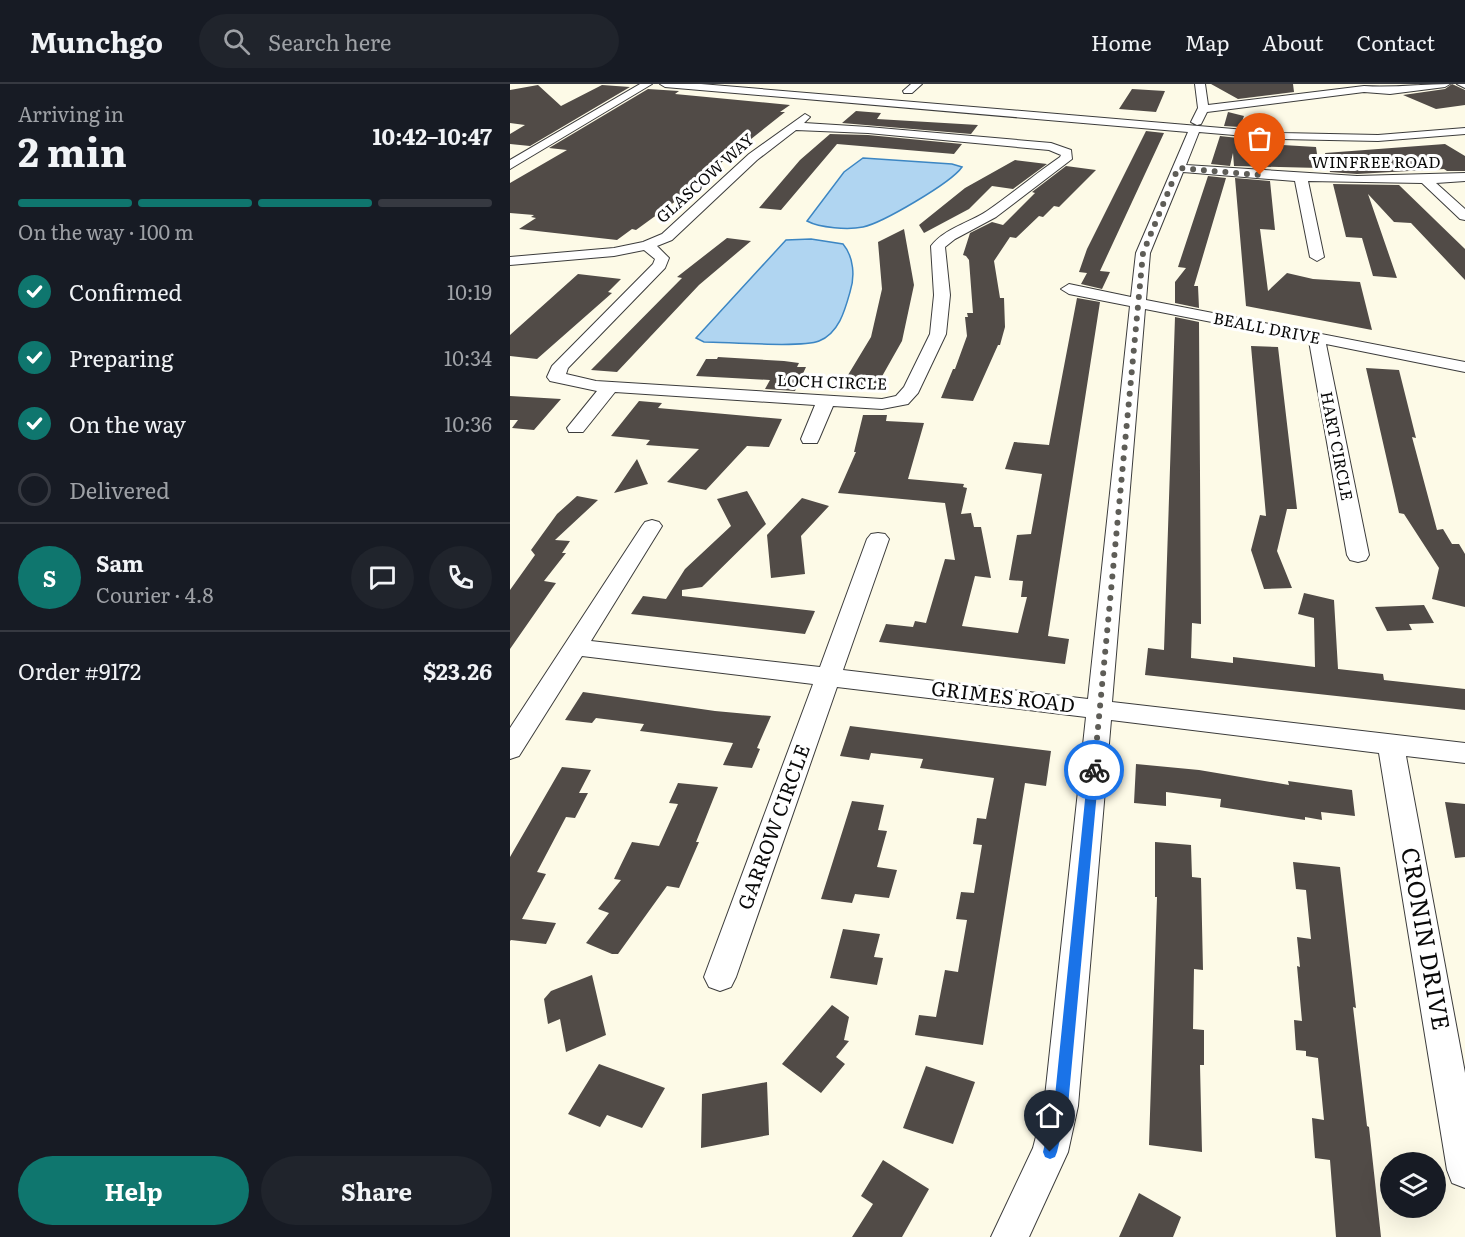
<!DOCTYPE html>
<meta charset="utf-8">
<style>
:root{--surface:#171b24;--page:#20242c;--text:#f1f3f6;--muted:#9ea1a6;--line:#363941;--accent:#0f766e}
body{margin:0;font-family:Literata,serif;background:var(--page);color:var(--text);height:100vh;display:flex;flex-direction:column;font-size:22px;white-space:nowrap}
*{box-sizing:border-box;margin:0}
p{font-size:20px;color:var(--muted)}
.icon{flex:none;width:33px;height:33px;fill:none;stroke:currentColor;stroke-width:2;stroke-linecap:round;stroke-linejoin:round}
.map{position:relative;flex:1;overflow:hidden}
.panel{display:flex;flex-direction:column;background:var(--surface);width:510px}
.panel>*{flex:none}
.tools{position:absolute;left:870px;top:1068px;display:grid;gap:12px}
.tools a{display:grid;place-items:center;width:66px;height:66px;border-radius:50%;background:var(--surface);box-shadow:0 6px 24px #0002;font-size:30px}
.pin{position:absolute;display:grid;place-items:center;width:51px;height:51px;color:#fff;margin:-62px -26px;border-radius:50% 50% 50% 0;rotate:-45deg;box-shadow:0 0 6px #0007}
.pin .icon{rotate:45deg}
.courier{position:absolute;display:grid;place-items:center;width:60px;height:60px;margin:-30px;border:4px solid #1a73e8;border-radius:50%;background:#fff;color:#222;box-shadow:0 2px 8px #0007}
.summary em{font-style:normal;font-weight:700}
.summary div{display:flex;flex-direction:column-reverse}
.summary{display:flex;align-items:center;justify-content:space-between;height:102px;padding:0 18px}
h1{font-size:39px;font-weight:700;line-height:45px}
.bar{display:grid;grid-template-columns:repeat(4,1fr);gap:9px 6px;align-content:center;height:72px;padding:0 18px}
.bar i{height:8px;border-radius:4px;background:var(--line)}
.bar .current{background:var(--accent)}
.bar p{grid-column:span 4}
.line{display:flex;align-items:center;gap:15px;padding:0 18px;border-top:2px solid var(--line)}
.line div{flex:1}
.round{display:grid;place-items:center;flex:none;width:63px;height:63px;border-radius:32px;background:var(--page)}
ol{padding:0 18px;list-style:none}
li{display:flex;align-items:center;gap:18px;height:66px}
li p{margin-inline-start:auto}
li .icon{padding:6px;border-radius:50%;background:var(--accent);color:#fff;stroke-width:4}
li:last-child{color:var(--muted)}
li i{width:33px;height:33px;border:3px solid var(--line);border-radius:50%}
.button{display:flex;gap:12px;margin-top:auto;padding:12px 18px}
.button a{flex:1;height:69px;border-radius:36px;background:var(--accent);color:#fff;font-size:24px;font-weight:700;line-height:69px;text-align:center}
.button a+a{background:var(--page);color:var(--text)}
header{display:flex;align-items:center;gap:36px;box-sizing:border-box;height:84px;padding:0 30px;background:var(--surface);border-bottom:2px solid var(--line)}
header strong{font-size:28px}
nav{display:flex;gap:33px;margin-inline-start:auto;font-size:21px}
.search{width:420px;height:54px;background:var(--page);display:flex;align-items:center;gap:15px;box-sizing:border-box;padding:0 21px;border-radius:33px;color:var(--muted);font-size:22px}
main{display:flex;flex:1;min-height:0}
.map>svg:first-child{display:block}
</style>
<header>
<strong>Munchgo</strong>
<div class="search"><svg class="icon" aria-label="search" viewBox="0 0 24 24"><circle cx="10" cy="10" r="6"/><path d="M15 15l6 6"/></svg>Search here</div>
<nav><a>Home</a><a>Map</a><a>About</a><a>Contact</a></nav>
</header>
<main>
<section class="panel">
<div class="summary"><div><h1>2 min</h1><p>Arriving in</p></div><em>10:42–10:47</em></div>
<div class="bar"><i class="current"></i><i class="current"></i><i class="current"></i><i></i><p>On the way · 100 m</p></div>
<ol>
<li><svg class="icon" aria-label="check" viewBox="0 0 24 24"><path d="M5 12l5 5 9-10"/></svg>Confirmed<p>10:19</p></li>
<li><svg class="icon" aria-label="check" viewBox="0 0 24 24"><path d="M5 12l5 5 9-10"/></svg>Preparing<p>10:34</p></li>
<li><svg class="icon" aria-label="check" viewBox="0 0 24 24"><path d="M5 12l5 5 9-10"/></svg>On the way<p>10:36</p></li>
<li><i></i>Delivered</li>
</ol>
<div class="line" style="height:108px"><b class="round" style="background:var(--accent);color:#fff">S</b><div><b>Sam</b><p>Courier · 4.8</p></div><a class="round"><svg class="icon" aria-label="chat" viewBox="0 0 24 24"><path d="M4 5h16v11H9l-5 4z"/></svg></a><a class="round"><svg class="icon" aria-label="phone" viewBox="0 0 24 24"><path d="M5 4h4l2 5-3 2q2 4 5 5l2-3 5 2v4C11 20 4 13 5 4z"/></svg></a></div>
<div class="line" style="height:78px"><div>Order #9172</div><b>$23.26</b></div>
<div class="button"><a>Help</a><a>Share</a></div>
</section>
<div class="map">
<svg width="955" height="1153" viewBox="0 0 955 1153">
<rect width="100%" height="100%" fill="#fdfae7"/>
<path fill="#b0d5f1" stroke="#3c86c3" stroke-width="1.5" d="M353,74L442,80L452,83C441,99 372,139 353,143C338,146 310,144 297,137L334,88Z
M301,155L333,160C344,173 345,193 340,208C335,226 329,249 309,257C293,264 215,258 194,258L186,254L276,156Z"/>
<path fill="#514b47" d="M701,0H783L784,8L728,15Z
M942,0L955,6V21L926,25L893,11L935,5Z
M28,1L51,22L92,1L120,3L20,62L0,60V50L15,41L0,39V6Z
M138,5L169,7L165,10L280,21L270,28H275L168,113L170,114L126,146L122,145L107,156L9,145L26,134L21,133L24,131L0,129V99L57,66L39,64Z
M622,5L655,7L646,28L609,25Z
M346,27L371,29L367,35L468,41L461,50L332,39Z
M718,28L734,32L730,43L714,42Z
M636,47L654,49L590,187L600,188L592,205L571,200L577,189L569,188L577,165Z
M320,50L358,51L452,60L444,70L327,60L271,126L249,124L290,76Z
M710,52L728,54L726,58L806,63L809,84L724,82L723,69L720,82L701,80Z
M935,60L955,72V87H937L934,85L847,90L820,88L815,69Z
M505,76L537,80L503,105L482,102L459,125L414,149L409,141L455,104Z
M556,82L586,86L549,123L544,122L533,133L529,132L506,154L500,153L484,177L490,214H494L495,243L490,261H488L463,317L431,314L443,285H445L457,252L455,233H458L457,229H463L459,176L456,172L453,171L460,149L482,138L493,141L525,109L522,108Z
M698,92L716,94L684,202H688L689,224L665,219V198L676,184L668,183Z
M725,94L760,97L765,146L750,145L758,207L777,189L803,195L850,198L862,246L736,222Z
M823,100L889,101L955,165V196L901,139L884,138L858,110L887,194L863,192L852,154L836,153Z
M394,145L404,201L392,257L366,303L340,300L343,293L338,291L361,253L372,205L368,158Z
M217,154L241,157L189,201L107,288L81,286L172,194L167,193Z
M68,190L111,195L98,208L102,209L27,275L0,272V251Z
M567,214L590,218L538,552L559,555L555,580L369,558L376,540L403,543L405,537L416,539L435,475L445,476L435,419L328,409L346,368H344L353,331H377L376,337L414,339L398,395L454,400L453,403L457,404L451,430L461,429L464,443H471L481,494L465,492L452,542L508,549L517,513H511L513,497L499,496L507,451L521,450L532,390L495,385L504,358L539,361Z
M665,233L689,238L691,540L682,539L681,574L723,579V573L805,583L804,534L788,530L794,509L824,516L828,585L873,590L874,596L955,605V626L635,591L638,564L654,566Z
M741,262L768,263L787,425H777L767,467L782,504L754,505L741,466L750,431L756,432Z
M208,273L274,277L289,279L287,283H296L285,307L255,305L260,296L186,292L196,275H207Z
M856,284L889,286L906,354L902,353L927,446L933,445L942,460H949L955,470V523L922,515L929,484L894,430L889,429Z
M0,312L51,315L24,346L2,344L8,336H0Z
M129,317L152,319L148,324L272,335L259,363L237,362L196,406L157,398L189,365L136,361L140,356L101,352Z
M127,375L138,400L104,409Z
M237,407L256,440L192,503L172,506V512L305,527L295,550L121,530L133,512L156,515L175,485L221,442L207,415Z
M67,412L88,416L45,456L60,457L52,469H56L34,497L46,499L0,565V506L25,471L21,466L47,430Z
M292,414L319,422L291,452L295,490L261,494L257,451Z
M914,521L924,539L899,540L902,546L877,547L865,523Z
M73,608L205,627L261,632L247,664L250,665L242,684L213,681L223,659L130,647L134,640L86,634L82,639L55,636Z
M340,642L541,667L536,702L515,699L473,961L405,951L409,931L426,933L435,886L448,888L457,836L446,835L451,808L464,809L472,761L463,760L467,734L476,735L484,694L410,684L413,675L361,669L359,676L330,672Z
M626,680L689,686L779,701L778,697L842,706L845,732L811,728L812,736L795,733V736L710,723L711,715L656,708V722L624,719Z
M52,683L81,686L69,709H78L65,734L56,733L27,788L36,790L12,835L46,839L36,860L1,856L0,857V773Z
M168,699L208,703L186,758H189L169,804L157,802L108,870H102L76,859L99,829L88,825L111,796L104,795L122,758L149,762L168,720L159,719Z
M342,717L374,721L368,746L377,747L367,783L387,786L379,814L345,810L342,819L311,815Z
M935,718L955,720V773L945,774Z
M645,758L681,761L682,793L691,794L693,886L684,885L683,945L694,946V981H690L692,1068L639,1061L647,813H645Z
M783,778L830,783L846,924L843,923L857,1042L859,1043L871,1153H826L820,1076L805,1074L802,1034L814,1036L808,974L796,972V967L786,966L784,936L792,937L787,882L790,883L787,853L801,855L796,806L786,805Z
M333,845L370,850L364,873L373,874L367,901L320,894Z
M82,891L96,951L56,968L50,935L38,940L34,915L41,907Z
M322,921L339,933L334,956L339,957L326,973L335,980L311,1009L272,980Z
M89,980L155,1004L132,1044L97,1031L90,1043L58,1030Z
M416,982L465,998L443,1060L393,1044Z
M257,998L259,1051L191,1064L192,1010Z
M373,1076L419,1105L392,1153H342L363,1120L351,1112Z
M629,1109L671,1133L663,1153H609Z"/>
<g fill="none" stroke-linecap="round" stroke-linejoin="round">
<g stroke="#3c3c3c" stroke-width="2">
<path id="minor" d="M130,0H142L0,85V76Z
M150,0H191L771,49L868,51L955,44V50L868,57L771,55L689,48L676,81L847,92L955,89V97L926,99L955,125V136L950,135L912,99L798,97L814,173L807,177L800,173L785,97L673,88L640,169L636,216L955,278V288L816,260L859,471L856,476L848,478L840,476L837,471L799,257L635,225L602,618L955,659V679L896,672L955,989V1104L942,1099L937,1086L869,669L601,636L568,1022L558,1068L519,1153H481L523,1064L534,1022L576,633L327,603L226,893L221,903L210,907L199,903L194,893L303,600L72,572L9,672L0,675V644L132,442L135,438L142,436L149,438L152,442L81,557L310,583L357,455L361,450L368,449L375,450L379,455L333,586L578,615L620,222L559,210L551,205L559,200L621,213L626,169L678,48L155,3Z
M401,0H412L402,9H394L393,7Z
M685,0H695L698,21L854,2C883,4 911,0 940,0L935,3L880,10L854,8L697,28L691,40L687,41L681,38L688,24Z
M947,0H955V4Z
M295,30L300,33L294,39L358,43L541,59L561,66L562,75L486,133L445,155L435,163L440,211L436,250L408,309L398,320L372,325L323,322L309,355L307,359H293L291,355L305,321L105,308L73,348H59L57,344L87,307L40,297L37,293L42,282L143,180L145,175L134,166L104,172L0,181V173L104,164L133,158L152,150L239,70ZM286,46L358,49L539,66L551,71L550,73C525,90 502,110 477,127C459,139 435,144 421,162L424,211L420,250L394,303L386,312L372,315L86,297L56,290L58,284L155,184L159,174L147,162L162,156L247,76Z"/>
</g>
<use href="#minor" fill="#fff" fill-rule="evenodd"/>
</g>
<path fill="#1a73e8" d="M584,682L589,686L558,1022L547,1068L545,1073L540,1075L535,1073L533,1068L544,1022L578,686Z"/>
<g fill="none" stroke-linecap="round" stroke-linejoin="round">
<path stroke="#5e5d57" stroke-width="6" stroke-dasharray="0 10.8" d="M584,686L633,169L668,84L750,91"/>
</g>
<g text-anchor="middle" stroke-width="6" stroke-linejoin="round" paint-order="stroke">
<g font-size="16" fill="#090909" stroke="#fff">
<text x="866" y="84">WINFREE ROAD</text>
<text transform="translate(195 94) rotate(-42)" y="6">GLASCOW WAY</text>
<text transform="translate(757 244) rotate(11)" y="6">BEALL DRIVE</text>
<text transform="translate(322 298) rotate(2)" y="6">LOCH CIRCLE</text>
<text transform="translate(827 362) rotate(79)" y="6">HART CIRCLE</text>
</g>
<g font-size="20" fill="#090909" stroke="#fff">
<text transform="translate(493 613) rotate(7)" y="7">GRIMES ROAD</text>
<text transform="translate(264 743) rotate(-70)" y="7">GARROW CIRCLE</text>
</g>
<g font-size="24" fill="#090909" stroke="#fff">
<text transform="translate(915 855) rotate(80)" y="8">CRONIN DRIVE</text>
</g>
</g>
</svg>
<div class="tools">
<a><svg class="icon" aria-label="layers" viewBox="0 0 24 24"><path d="M12 4l9 5-9 5-9-5zM3 14l9 5 9-5"/></svg></a>
</div>
<div class="pin" style="left:750px;top:91px;background:#ea580c"><svg class="icon" aria-label="bag" viewBox="0 0 24 24"><path d="M5 8h14l-1 12H6zM9 8a3 3 0 0 1 6 0"/></svg></div>
<div class="pin" style="left:540px;top:1068px;background:#1f2937"><svg class="icon" aria-label="home" viewBox="0 0 24 24"><path d="M3 11l9-7 9 7M6 9v11h12V9"/></svg></div>
<div class="courier" style="left:584px;top:686px"><svg class="icon" aria-label="bike" viewBox="0 0 24 24"><circle cx="6" cy="16" r="4"/><circle cx="18" cy="16" r="4"/><path d="M6 16l4-8h5l3 8M10 8l3 8H6M13 5h3"/></svg></div>
</div>
</main>
